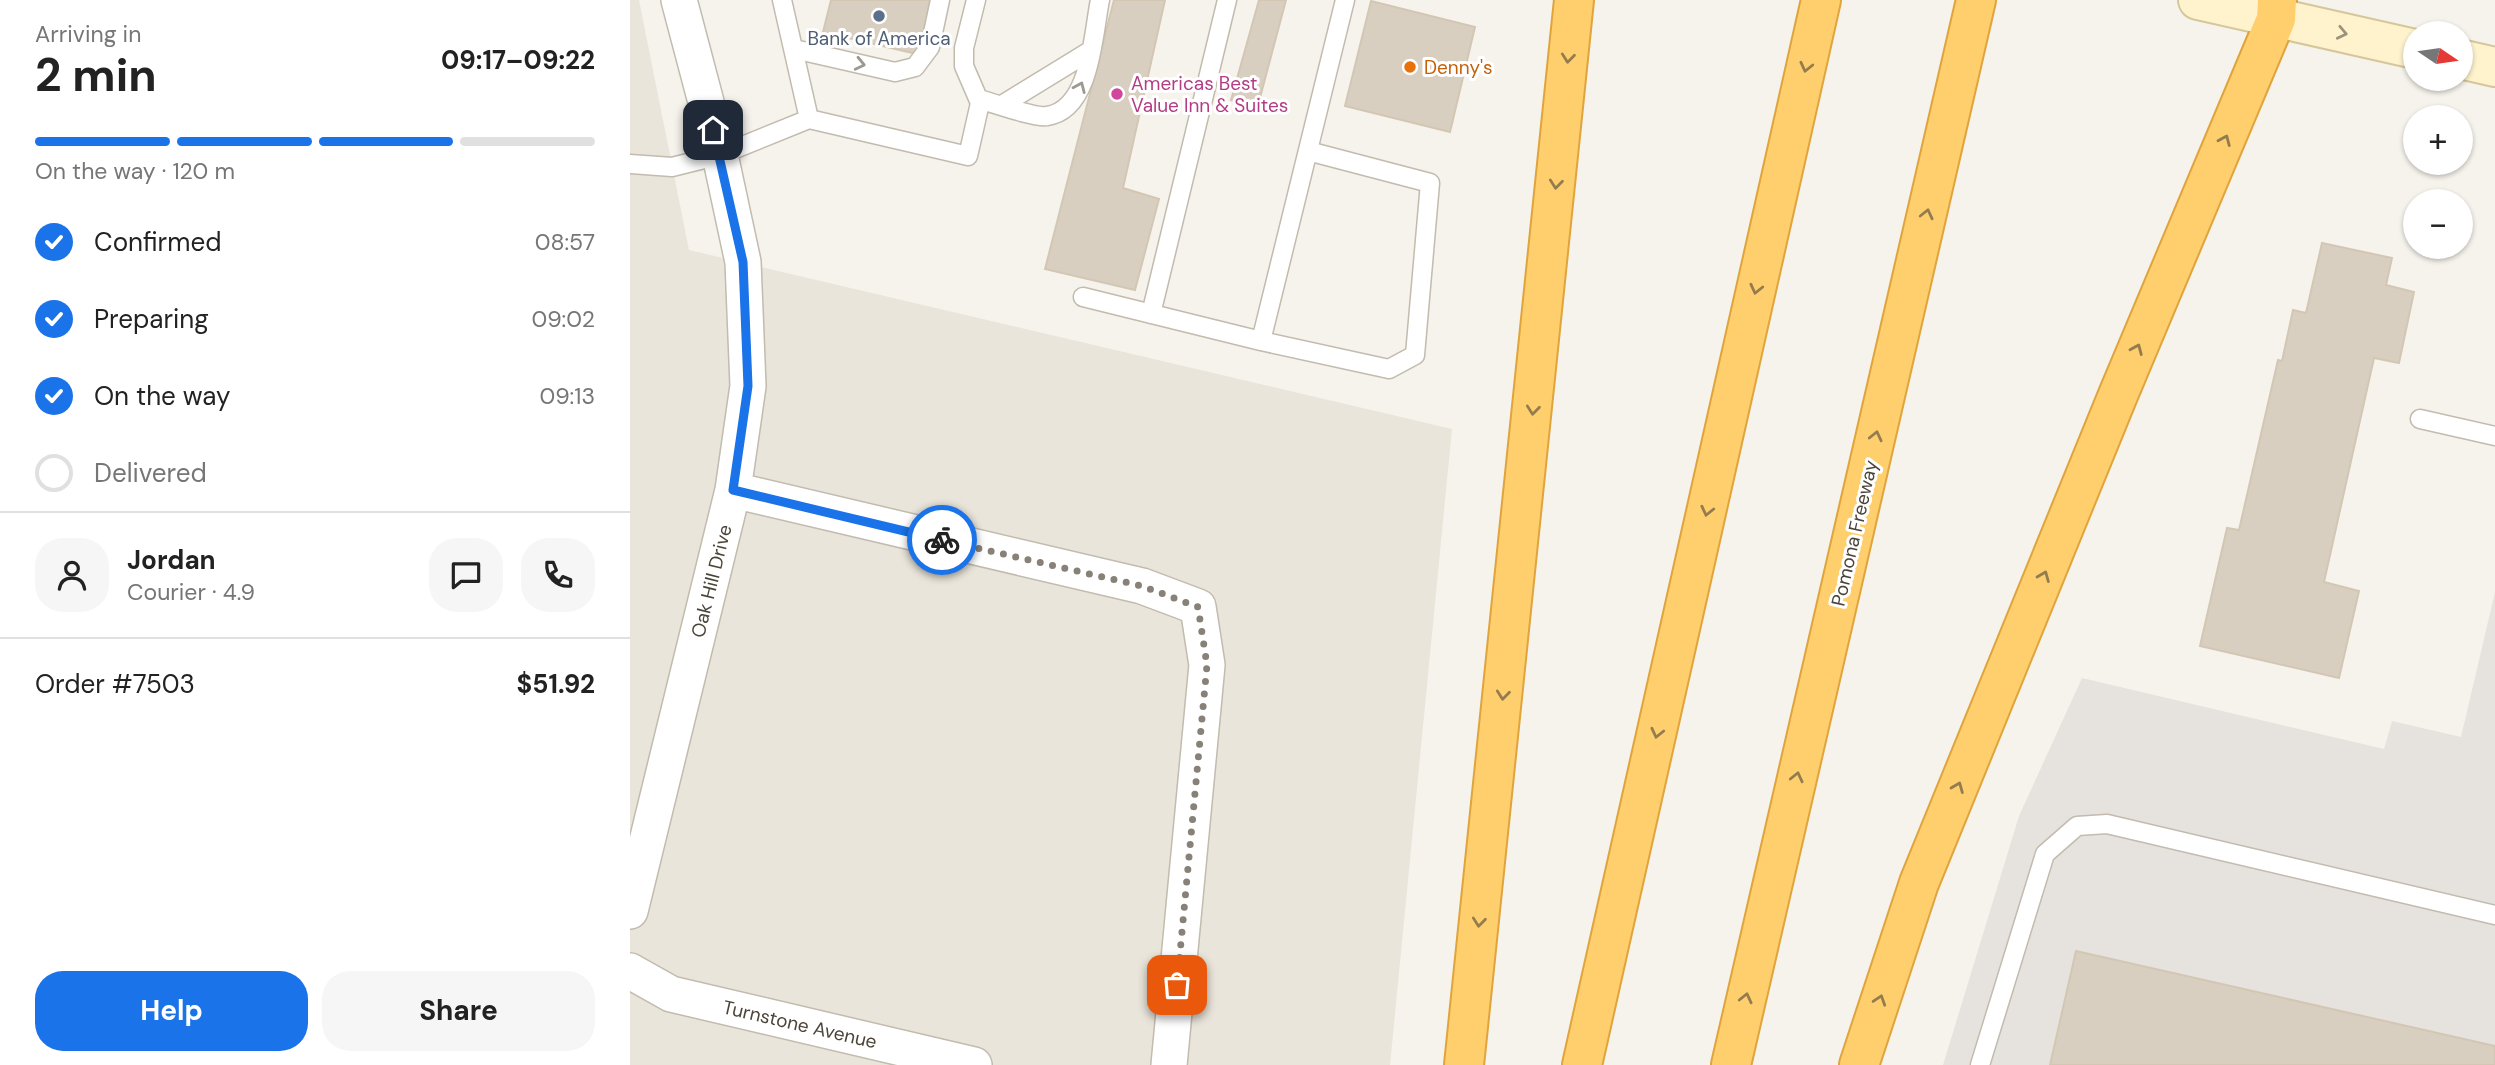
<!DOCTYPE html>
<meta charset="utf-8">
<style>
:root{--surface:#fff;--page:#f6f6f6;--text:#222;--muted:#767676;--line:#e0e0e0;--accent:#1a73e8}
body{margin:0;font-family:"DM Sans",sans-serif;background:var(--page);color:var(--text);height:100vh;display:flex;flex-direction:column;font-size:26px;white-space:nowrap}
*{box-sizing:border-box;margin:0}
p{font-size:23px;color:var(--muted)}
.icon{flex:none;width:38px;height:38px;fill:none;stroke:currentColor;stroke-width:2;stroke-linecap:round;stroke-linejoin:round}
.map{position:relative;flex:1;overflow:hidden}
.drawer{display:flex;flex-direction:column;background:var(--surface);width:630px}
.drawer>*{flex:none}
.needle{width:46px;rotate:103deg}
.buttons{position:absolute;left:1773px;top:21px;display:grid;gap:14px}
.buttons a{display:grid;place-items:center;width:70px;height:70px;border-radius:50%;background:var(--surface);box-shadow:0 2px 5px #0004;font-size:35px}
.pin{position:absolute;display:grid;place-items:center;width:60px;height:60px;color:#fff;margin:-30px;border-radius:14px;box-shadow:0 4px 10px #0006}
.courier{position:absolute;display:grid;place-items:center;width:70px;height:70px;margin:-35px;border:5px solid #1a73e8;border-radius:50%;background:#fff;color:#222;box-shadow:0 2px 9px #0007}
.summary em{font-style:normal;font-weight:700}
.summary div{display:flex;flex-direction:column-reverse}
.summary{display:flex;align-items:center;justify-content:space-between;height:119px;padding:0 35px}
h1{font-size:46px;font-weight:700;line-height:52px}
.bar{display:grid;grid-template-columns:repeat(4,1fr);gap:10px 7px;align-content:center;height:84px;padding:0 35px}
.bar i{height:9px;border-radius:5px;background:var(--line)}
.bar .selected{background:var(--accent)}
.bar p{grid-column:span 4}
.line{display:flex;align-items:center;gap:18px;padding:0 35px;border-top:2px solid var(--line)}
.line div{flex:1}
.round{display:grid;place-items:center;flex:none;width:74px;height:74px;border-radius:28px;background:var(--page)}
ol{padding:0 35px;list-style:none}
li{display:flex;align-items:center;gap:21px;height:77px}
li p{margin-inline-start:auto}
li .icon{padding:7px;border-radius:50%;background:var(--accent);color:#fff;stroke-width:4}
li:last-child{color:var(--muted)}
li i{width:38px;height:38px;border:4px solid var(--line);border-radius:50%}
.button{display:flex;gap:14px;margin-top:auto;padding:14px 35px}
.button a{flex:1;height:80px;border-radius:28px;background:var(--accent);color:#fff;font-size:28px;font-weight:700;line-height:80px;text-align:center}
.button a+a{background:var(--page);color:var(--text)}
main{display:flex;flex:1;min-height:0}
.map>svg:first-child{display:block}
</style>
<main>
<section class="drawer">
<div class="summary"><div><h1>2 min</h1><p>Arriving in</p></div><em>09:17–09:22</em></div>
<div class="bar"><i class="selected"></i><i class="selected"></i><i class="selected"></i><i></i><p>On the way · 120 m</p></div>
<ol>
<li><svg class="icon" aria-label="check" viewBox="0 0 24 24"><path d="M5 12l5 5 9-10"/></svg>Confirmed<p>08:57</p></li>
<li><svg class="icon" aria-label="check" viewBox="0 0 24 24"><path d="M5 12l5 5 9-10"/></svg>Preparing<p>09:02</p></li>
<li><svg class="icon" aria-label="check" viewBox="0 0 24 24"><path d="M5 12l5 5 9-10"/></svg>On the way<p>09:13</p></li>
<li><i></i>Delivered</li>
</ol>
<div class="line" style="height:126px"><a class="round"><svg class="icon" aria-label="person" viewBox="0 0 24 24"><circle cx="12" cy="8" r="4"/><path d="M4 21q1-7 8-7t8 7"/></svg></a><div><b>Jordan</b><p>Courier · 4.9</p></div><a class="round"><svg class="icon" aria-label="chat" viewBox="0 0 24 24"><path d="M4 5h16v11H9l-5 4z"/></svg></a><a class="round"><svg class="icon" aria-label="phone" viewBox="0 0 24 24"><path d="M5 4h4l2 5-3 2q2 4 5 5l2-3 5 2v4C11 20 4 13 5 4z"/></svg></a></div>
<div class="line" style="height:91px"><div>Order #7503</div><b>$51.92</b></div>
<div class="button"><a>Help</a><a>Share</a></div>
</section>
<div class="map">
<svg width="1865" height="1065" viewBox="0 0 1865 1065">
<rect width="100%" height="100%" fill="#f6f3ec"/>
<path fill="#eae5da" d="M0,0H9L59,250L822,429L760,1065H0Z"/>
<path fill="#e6e2dd" d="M1865,592V1065H1313L1389,816L1452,678L1754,749L1762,721L1831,737Z"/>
<path fill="#d8cfc1" stroke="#d3c7b4" stroke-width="2" d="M201,0H305L291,55L193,32Z
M484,0H535L493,188L529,199L505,290L415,269Z
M629,0H656L627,109L601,100Z
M741,1L845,27L820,132L715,106Z
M1692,243L1762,258L1756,285L1784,292L1769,363L1744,358L1694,582L1729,591L1709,678L1570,646L1597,528L1609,530L1648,360L1652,361L1663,310L1676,313Z
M1446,951L1865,1046V1065H1420Z"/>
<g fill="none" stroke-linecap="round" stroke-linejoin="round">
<g stroke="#c2bbae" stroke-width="21">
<path id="lane" d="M152,0L179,119
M164,49L265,72L285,67L300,47L310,0
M349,99C363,103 405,118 417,116C461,110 463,34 470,0
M372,105L460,51
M678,151L800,183L785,355L759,369L631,341L715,0
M0,164L42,167L90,155L179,119L338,156L350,103L334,66V48L346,0
M453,297L631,341
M521,314L597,0
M1790,419L1865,436
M1350,1065L1415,854L1447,826L1477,824L1865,915"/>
</g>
<g stroke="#c2bbae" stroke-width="38">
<path id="street" d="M103,490L512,586L568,607L577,665L539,1065
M0,911L103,490L118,386L113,262L90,155L49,0
M0,971L41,994L344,1065"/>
</g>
<g stroke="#d6c79b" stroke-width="42">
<path id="secondary" d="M1568,0L1785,49
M1830,59L1865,67"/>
</g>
<g stroke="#e0a43c" stroke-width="42">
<path id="highway" d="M834,1065L944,0
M952,1065L1191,0
M1101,1065L1346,0
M1229,1065L1289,883L1488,395L1646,19L1647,0"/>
</g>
<use href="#lane" stroke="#fff" stroke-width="18"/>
<use href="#street" stroke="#fff" stroke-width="35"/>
<use href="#secondary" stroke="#fff3cd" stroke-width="38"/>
<use href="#highway" stroke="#ffcf6e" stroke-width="38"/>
</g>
<defs><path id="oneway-chevron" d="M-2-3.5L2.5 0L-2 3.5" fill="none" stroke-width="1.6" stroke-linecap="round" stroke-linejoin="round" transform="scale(1.75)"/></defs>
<use stroke="#9c937c" href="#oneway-chevron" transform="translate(1712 33) rotate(12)"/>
<g stroke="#937c4e">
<use href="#oneway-chevron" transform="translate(938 58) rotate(96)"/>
<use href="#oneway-chevron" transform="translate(1176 67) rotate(103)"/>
<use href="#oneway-chevron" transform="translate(1595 140) rotate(-67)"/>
<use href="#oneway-chevron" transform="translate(926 184) rotate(96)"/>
<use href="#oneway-chevron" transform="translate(1297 214) rotate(-77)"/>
<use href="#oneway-chevron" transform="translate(1126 289) rotate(103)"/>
<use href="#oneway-chevron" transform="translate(1507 349) rotate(-67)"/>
<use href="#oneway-chevron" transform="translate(903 410) rotate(96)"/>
<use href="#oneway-chevron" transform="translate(1246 436) rotate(-77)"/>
<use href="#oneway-chevron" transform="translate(1077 511) rotate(103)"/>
<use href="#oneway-chevron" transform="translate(1414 576) rotate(-68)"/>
<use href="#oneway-chevron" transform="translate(873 695) rotate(96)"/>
<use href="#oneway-chevron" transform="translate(1027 733) rotate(103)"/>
<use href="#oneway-chevron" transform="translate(1167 777) rotate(-77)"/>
<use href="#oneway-chevron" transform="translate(1328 787) rotate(-68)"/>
<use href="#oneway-chevron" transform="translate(849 922) rotate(96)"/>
<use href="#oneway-chevron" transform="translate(1116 998) rotate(-77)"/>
<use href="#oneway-chevron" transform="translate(1250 1000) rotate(-72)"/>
</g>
<g stroke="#9c9892">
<use href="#oneway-chevron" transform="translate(230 64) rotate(13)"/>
<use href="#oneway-chevron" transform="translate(450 87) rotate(-66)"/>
</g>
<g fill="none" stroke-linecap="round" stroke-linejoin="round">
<path stroke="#878178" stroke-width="7" stroke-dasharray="0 12.6" d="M312,540L512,586L568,607L577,665L547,985"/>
<path stroke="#1a73e8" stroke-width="9" d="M83,130L113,262L118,386L103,490L312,540"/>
</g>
<circle fill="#5c6f8a" stroke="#fff" stroke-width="2.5" cx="249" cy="16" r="7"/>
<circle fill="#e8710a" stroke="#fff" stroke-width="2.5" cx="780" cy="67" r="7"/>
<circle fill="#d1479c" stroke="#fff" stroke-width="2.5" cx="487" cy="94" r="7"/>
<g text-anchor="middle" stroke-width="6" stroke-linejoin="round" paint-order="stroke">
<g font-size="19" fill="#4e5e75" stroke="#fff">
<text x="249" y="45">Bank of America</text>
</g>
<g font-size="19" fill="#c56008" stroke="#fff" text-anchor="start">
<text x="794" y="74">Denny's</text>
</g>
<g font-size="19" fill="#b23c85" stroke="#fff" text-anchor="start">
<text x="501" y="90">Americas Best<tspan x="501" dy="22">Value Inn &amp; Suites</tspan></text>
</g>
<g font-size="19" fill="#4b4439" stroke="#fff">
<text transform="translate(1224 533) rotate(-77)" y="7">Pomona Freeway</text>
<text transform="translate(81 581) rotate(-76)" y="7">Oak Hill Drive</text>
<text transform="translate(170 1024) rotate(13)" y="7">Turnstone Avenue</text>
</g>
</g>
</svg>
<div class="buttons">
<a><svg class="needle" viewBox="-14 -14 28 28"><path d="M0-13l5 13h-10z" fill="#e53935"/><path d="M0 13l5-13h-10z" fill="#767676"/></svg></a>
<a>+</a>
<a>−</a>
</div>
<div class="pin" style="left:547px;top:985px;background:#ea580c"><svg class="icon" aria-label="bag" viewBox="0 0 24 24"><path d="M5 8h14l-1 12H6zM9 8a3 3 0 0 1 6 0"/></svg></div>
<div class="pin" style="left:83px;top:130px;background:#1f2937"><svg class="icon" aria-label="home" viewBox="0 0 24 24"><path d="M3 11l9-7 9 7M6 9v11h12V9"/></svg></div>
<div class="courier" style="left:312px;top:540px"><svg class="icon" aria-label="bike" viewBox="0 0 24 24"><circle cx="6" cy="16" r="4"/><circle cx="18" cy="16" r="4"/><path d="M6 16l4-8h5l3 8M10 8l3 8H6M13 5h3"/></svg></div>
</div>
</main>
